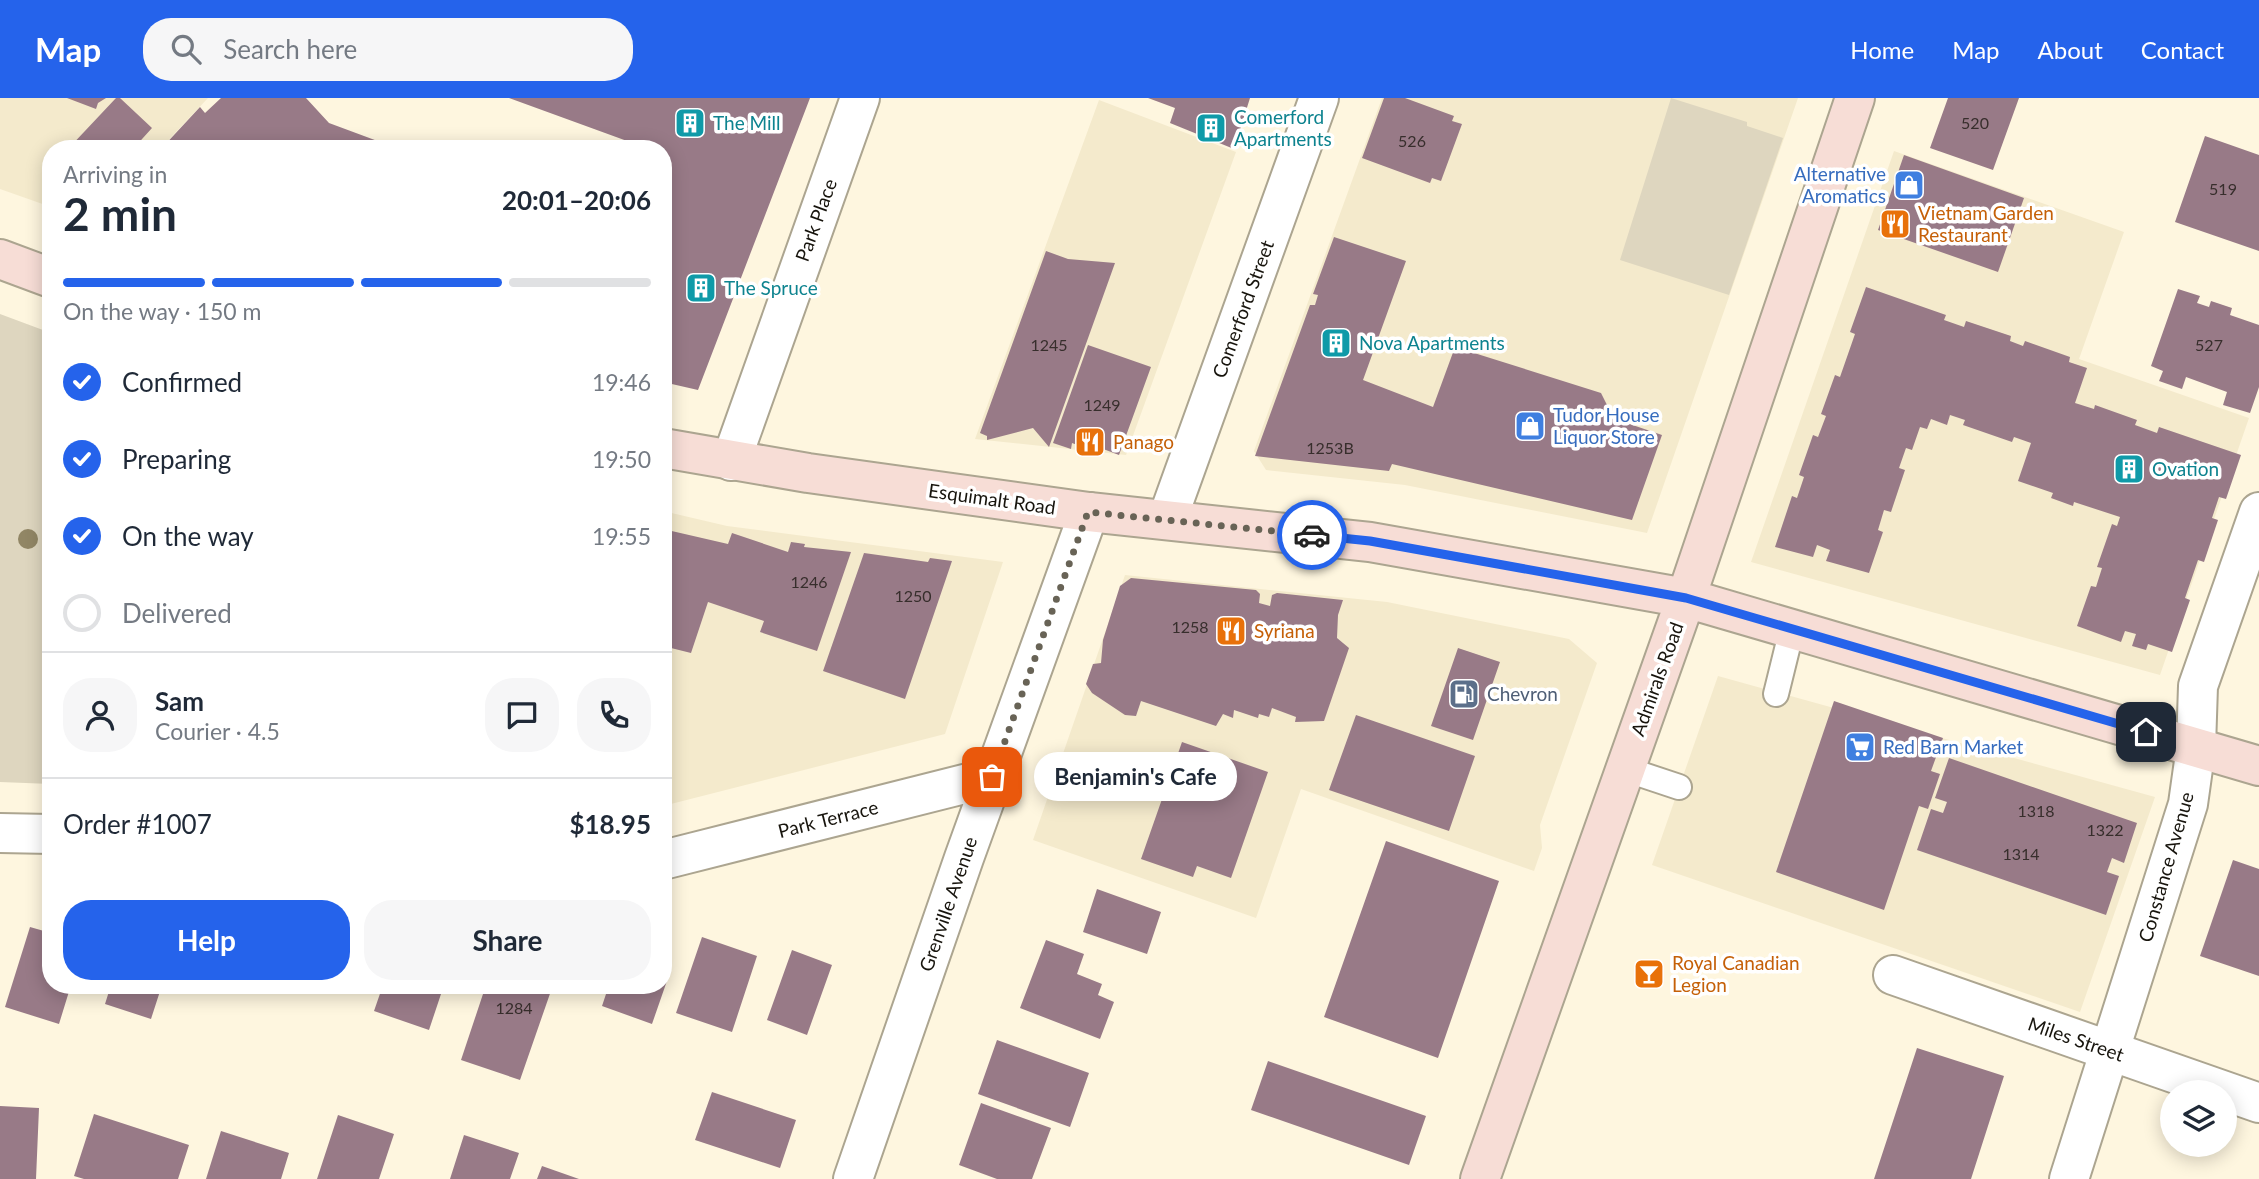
<!DOCTYPE html>
<meta charset="utf-8">
<style>
:root{--surface:#fff;--page:#f6f6f7;--text:#1f2937;--muted:#747a83;--line:#e0e1e3;--accent:#2563eb}
body{margin:0;font-family:Lato,sans-serif;background:var(--page);color:var(--text);height:100vh;display:flex;flex-direction:column;font-size:26px;white-space:nowrap}
*{box-sizing:border-box;margin:0}
p{font-size:23px;color:var(--muted)}
.icon{flex:none;width:38px;height:38px;fill:none;stroke:currentColor;stroke-width:2;stroke-linecap:round;stroke-linejoin:round}
.map{position:relative;flex:1;overflow:hidden}
.sheet{position:absolute;left:42px;top:42px;width:630px;height:854px;display:flex;flex-direction:column;background:var(--surface);border-radius:28px;box-shadow:0 4px 18px #0003}
.sheet>*{flex:none}
.controls{position:absolute;left:2160px;top:982px;display:grid;gap:14px}
.controls a{display:grid;place-items:center;width:77px;height:77px;border-radius:50%;background:var(--surface);box-shadow:0 4px 18px #0003;font-size:35px}
.pin{position:absolute;display:grid;place-items:center;width:60px;height:60px;color:#fff;margin:-30px;border-radius:14px;box-shadow:0 4px 10px #0006}
.courier{position:absolute;display:grid;place-items:center;width:70px;height:70px;margin:-35px;border:5px solid #2563eb;border-radius:50%;background:#fff;color:#222;box-shadow:0 2px 9px #0007}
.bubble{position:absolute;height:49px;border-radius:24px;background:var(--surface);box-shadow:0 4px 18px #0003;font-size:23px;font-weight:700;line-height:49px;text-align:center}
.head em{font-style:normal;font-weight:700}
.head div{display:flex;flex-direction:column-reverse}
.head{display:flex;align-items:center;justify-content:space-between;height:119px;padding:0 21px}
h1{font-size:46px;font-weight:700;line-height:52px}
.bar{display:grid;grid-template-columns:repeat(4,1fr);gap:10px 7px;align-content:center;height:84px;padding:0 21px}
.bar i{height:9px;border-radius:5px;background:var(--line)}
.bar .active{background:var(--accent)}
.bar p{grid-column:span 4}
.line{display:flex;align-items:center;gap:18px;padding:0 21px;border-top:2px solid var(--line)}
.line div{flex:1}
.round{display:grid;place-items:center;flex:none;width:74px;height:74px;border-radius:28px;background:var(--page)}
ol{padding:0 21px;list-style:none}
li{display:flex;align-items:center;gap:21px;height:77px}
li p{margin-inline-start:auto}
li .icon{padding:7px;border-radius:50%;background:var(--accent);color:#fff;stroke-width:4}
li:last-child{color:var(--muted)}
li i{width:38px;height:38px;border:4px solid var(--line);border-radius:50%}
.primary-button{display:flex;gap:14px;margin-top:auto;padding:14px 21px}
.primary-button a{flex:1;height:80px;border-radius:28px;background:var(--accent);color:#fff;font-size:28px;font-weight:700;line-height:80px;text-align:center}
.primary-button a+a{background:var(--page);color:var(--text)}
header{display:flex;align-items:center;gap:42px;box-sizing:border-box;height:98px;padding:0 35px;background:var(--accent);color:#fff}
header strong{font-size:33px}
nav{display:flex;gap:38px;margin-inline-start:auto;font-size:24px}
.search{width:490px;height:63px;background:var(--page);display:flex;align-items:center;gap:18px;box-sizing:border-box;padding:0 24px;border-radius:28px;color:var(--muted);font-size:26px}
.map>svg:first-child{display:block}
</style>
<header>
<strong>Map</strong>
<div class="search"><svg class="icon" aria-label="search" viewBox="0 0 24 24"><circle cx="10" cy="10" r="6"/><path d="M15 15l6 6"/></svg>Search here</div>
<nav><a>Home</a><a>Map</a><a>About</a><a>Contact</a></nav>
</header>
<div class="map">
<svg width="2259" height="1081" viewBox="0 0 2259 1081">
<rect width="100%" height="100%" fill="#fef6df"/>
<path fill="#f4eacc" d="M0,0H208L160,51H51V109L0,91Z
M1382,0H1798L1647,435L1405,387L1266,372L1254,353Z
M1099,2L1236,54L1126,357L975,341Z
M1894,53L2124,134L2079,261L2249,320L2160,577L1751,464Z
M663,413L727,428L1003,464L945,636L663,708Z
M1125,477L1387,504L1569,541L1597,565L1540,727L1542,750L1534,773L1301,691L1256,820L1033,742Z
M1718,578L2155,699L2080,914L1652,767Z"/>
<path fill="#ded6bf" d="M1671,0L1747,24V28L1783,40L1729,197L1620,162Z
M0,216L51,235V686L0,684Z"/>
<path fill="#987a87" d="M67,0H106L98,5L96,11Z
M116,0H120L152,30L133,51H68Z
M221,0H306L329,25L399,51H161L200,9L205,15Z
M509,0H810L698,292L663,284V51H649Z
M1148,0H1250L1234,51L1170,25L1175,10Z
M1384,0H1405L1454,18L1452,23L1462,26L1441,83L1432,80L1430,85L1362,60Z
M1948,0H2019L1993,72L1930,50Z
M2205,38L2259,57V153L2175,124Z
M1904,57L2024,100L1998,174L1878,132Z
M51,69V87L42,78Z
M1334,139L1406,163L1363,282L1433,309L1455,249L1601,295L1609,311L1606,318L1662,337L1632,422L1392,366L1389,373L1255,358L1310,207H1315L1318,197L1313,196Z
M1046,153L1068,161L1115,165L1049,349L1033,330L987,342V338L980,335Z
M1866,189L1946,217L1944,222L1964,229L1966,223L2011,238L2010,243L2023,248L2025,243L2070,259L2069,264L2087,270L2075,305L2094,311L2095,307L2137,322L2135,327L2157,335L2159,329L2241,357L2226,401L2219,399L2212,420L2218,422L2204,464L2198,462L2185,500L2190,502L2172,554L2148,546L2146,552L2132,548L2136,536L2125,533L2121,544L2077,528L2091,488L2096,489L2102,470L2097,469L2112,426L2117,428L2120,419L2074,404L2073,408L2051,400L2053,395L2018,383L2031,345L2014,339L2012,344L1963,327L1965,322L1950,317L1947,327L1931,321L1927,331L1920,329L1912,352L1906,350L1899,370L1905,372L1891,414L1884,412L1878,432L1883,434L1869,475L1826,463L1830,452L1817,447L1813,459L1775,449L1792,398L1797,400L1804,379L1799,377L1813,337L1818,339L1826,318L1821,316L1835,277L1840,279L1855,236L1850,234Z
M2178,191L2200,198L2197,205L2209,209L2211,203L2232,210L2230,217L2259,227V289L2250,315L2223,307L2227,294L2186,279L2182,291L2159,283L2163,273L2151,268Z
M1088,247L1151,269L1119,357L1098,349L1096,354L1072,345L1071,351L1053,345Z
M663,431L728,446L732,435L788,454L791,444L805,446L804,449L851,454L817,553L760,534L764,523L708,504L691,555L663,548Z
M864,455L928,464L930,460L952,463L905,601L823,573Z
M1131,480L1256,492L1260,496L1259,505L1270,508L1272,497L1277,495L1343,502L1338,517L1337,540L1349,550L1324,623L1295,624L1296,619L1272,610L1269,619L1259,616L1258,620L1234,612L1233,620L1223,616L1216,628L1141,603L1136,618L1125,617L1092,595L1086,586L1093,566L1101,565L1103,542L1120,488Z
M1458,550L1500,564L1473,642L1431,628Z
M1834,603L1943,640L1931,673L1940,676L1928,711L1919,708L1884,812L1776,774Z
M1356,617L1475,658L1449,733L1329,692Z
M1182,644L1268,674L1231,780L1197,768L1193,779L1141,761Z
M1949,660L2137,725L2124,765L2112,760L2107,774L2119,778L2106,817L1917,752L1931,711L1943,715L1947,704L1935,700Z
M1386,743L1499,783L1438,960L1324,919Z
M2233,762L2259,771V878L2200,858Z
M1097,791L1161,814L1147,856L1083,834Z
M30,829L51,835V887H71L59,926L5,909Z
M702,839L757,858L732,934L676,915Z
M1046,842L1084,856L1077,876L1102,886L1098,897L1114,904L1100,941L1020,910Z
M792,852L832,867L807,937L767,922Z
M663,875L669,877L652,926L602,908L609,887H663Z
M111,887H162L151,921L105,906Z
M383,887H444L429,932L374,913Z
M486,887H553L520,982L461,962Z
M997,942L1089,975L1070,1029L978,996Z
M1917,950L2004,978L1971,1081H1874Z
M1268,963L1426,1018L1409,1067L1251,1012Z
M712,994L796,1022L780,1070L695,1042Z
M981,1005L1051,1030L1032,1081H997L959,1067Z
M0,1008L39,1010L36,1081H0Z
M94,1016L189,1047L178,1081H84L74,1078Z
M338,1017L394,1036L379,1081H317Z
M221,1033L289,1055L281,1081H206Z
M464,1037L519,1055L510,1081H450Z
M542,1068L579,1081H537Z"/>
<g fill="none" stroke-linecap="round" stroke-linejoin="round">
<g stroke="#aca590" stroke-width="28">
<path id="lane" d="M1776,596L1792,531
M1625,671L1679,689"/>
</g>
<g stroke="#aca590" stroke-width="42">
<path id="street" d="M731,363L860,0
M1167,422L1319,0
M0,735L51,736
M663,762L992,679
M1893,877L2259,1005
M853,1081L964,760L1089,414
M2069,1081L2188,706L2196,649L2198,588L2259,414"/>
</g>
<g stroke="#aca590" stroke-width="42">
<path id="secondary" d="M0,161L51,180
M663,350L808,375L1089,414L1370,444L1686,500L2259,668
M1480,1081L1686,500L1855,0"/>
</g>
<use href="#lane" stroke="#fff" stroke-width="24"/>
<use href="#street" stroke="#fff" stroke-width="38"/>
<use href="#secondary" stroke="#f7ddd6" stroke-width="38"/>
</g>
<circle fill="#918665" cx="28" cy="441" r="10"/>
<g fill="none" stroke-linecap="round" stroke-linejoin="round">
<path stroke="#686356" stroke-width="7" stroke-dasharray="0 12.6" d="M992,679L1088,414L1312,437"/>
<path stroke="#2563eb" stroke-width="9" d="M1312,437L1370,443L1686,500L2146,634"/>
</g>
<defs>
<g id="building-square" transform="scale(1.575)"><rect x="-9" y="-9" width="18" height="18" rx="4" fill="#0f9aa8" stroke="#fff"/><path d="M-4-6H4V6H1V3H-1V6H-4ZM-2.5-4.3h1.7v1.8h-1.7ZM.8-4.3h1.7v1.8H.8ZM-2.5-1h1.7V.8h-1.7ZM.8-1h1.7V.8H.8Z" fill="#fff"/></g>
<g id="shop-square" transform="scale(1.575)"><rect x="-9" y="-9" width="18" height="18" rx="4" fill="#3f7fe0" stroke="#fff"/><path d="M-5-2.5h2.3a2.7 3.5 0 0 1 5.4 0H5L5.5 6h-11ZM-1.5-2.5h3a1.5 2.3 0 0 0-3 0Z" fill="#fff"/></g>
<g id="restaurant-square" transform="scale(1.575)"><rect x="-9" y="-9" width="18" height="18" rx="4" fill="#e8710a" stroke="#fff"/><path d="M-5-6h1v4h1v-4h1v4h1v-4h1v5L-1.5 .5V6h-2V.5L-5-1ZM5-6V6H3V1.5H1.5Q1.5-4 5-6Z" fill="#fff"/></g>
<g id="fuel-square" transform="scale(1.575)"><rect x="-9" y="-9" width="18" height="18" rx="4" fill="#5c6f8a" stroke="#fff"/><path d="M-5.5-6h7V0h2V4h1.3V-2.5L3-4.5l.8-.8L6-3V5H2.5V1h-1V6h-7ZM-4.2-4.7v3.2H.2V-4.7Z" fill="#fff"/></g>
<g id="supermarket-square" transform="scale(1.575)"><rect x="-9" y="-9" width="18" height="18" rx="4" fill="#3f7fe0" stroke="#fff"/><path d="M-6-5.5h2.5l.6 2H6L4.5 2H-2.5L-4.4-4H-6ZM-1.5 3.2a1.3 1.3 0 1 0 .1 0ZM3 3.2a1.3 1.3 0 1 0 .1 0Z" fill="#fff"/></g>
<g id="bar-square" transform="scale(1.575)"><rect x="-9" y="-9" width="18" height="18" rx="4" fill="#e8710a" stroke="#fff"/><path d="M-6-5H6L.8 .8V4.5H3.5V6h-7V4.5H-.8V.8Z" fill="#fff"/></g>
</defs>
<g fill-rule="evenodd">
<use href="#building-square" x="690" y="25"/>
<use href="#building-square" x="1211" y="30"/>
<use href="#shop-square" x="1909" y="87"/>
<use href="#restaurant-square" x="1895" y="126"/>
<use href="#building-square" x="701" y="190"/>
<use href="#building-square" x="1336" y="245"/>
<use href="#shop-square" x="1530" y="328"/>
<use href="#restaurant-square" x="1090" y="344"/>
<use href="#building-square" x="2129" y="371"/>
<use href="#restaurant-square" x="1231" y="533"/>
<use href="#fuel-square" x="1464" y="596"/>
<use href="#supermarket-square" x="1860" y="649"/>
<use href="#bar-square" x="1649" y="876"/>
</g>
<g text-anchor="middle" stroke-width="7" stroke-linejoin="round" paint-order="stroke">
<g font-size="16" fill="#372e2c">
<text x="1975" y="31">520</text>
<text x="1412" y="49">526</text>
<text x="2223" y="97">519</text>
<text x="1049" y="253">1245</text>
<text x="2209" y="253">527</text>
<text x="1102" y="313">1249</text>
<text x="1330" y="356">1253B</text>
<text x="809" y="490">1246</text>
<text x="913" y="504">1250</text>
<text x="1190" y="535">1258</text>
<text x="2036" y="719">1318</text>
<text x="2105" y="738">1322</text>
<text x="2021" y="762">1314</text>
<text x="514" y="916">1284</text>
</g>
<g font-size="19" fill="#0d838f" stroke="#fff" text-anchor="start">
<text x="1234" y="26">Comerford<tspan x="1234" dy="22">Apartments</tspan></text>
<text x="713" y="32">The Mill</text>
<text x="724" y="197">The Spruce</text>
<text x="1359" y="252">Nova Apartments</text>
<text x="2152" y="378">Ovation</text>
</g>
<g font-size="19" fill="#366cbe" stroke="#fff" text-anchor="start">
<text x="1886" y="83" text-anchor="end">Alternative<tspan x="1886" dy="22">Aromatics</tspan></text>
<text x="1553" y="324">Tudor House<tspan x="1553" dy="22">Liquor Store</tspan></text>
<text x="1883" y="656">Red Barn Market</text>
</g>
<g font-size="19" fill="#c56008" stroke="#fff" text-anchor="start">
<text x="1918" y="122">Vietnam Garden<tspan x="1918" dy="22">Restaurant</tspan></text>
<text x="1113" y="351">Panago</text>
<text x="1254" y="540">Syriana</text>
<text x="1672" y="872">Royal Canadian<tspan x="1672" dy="22">Legion</tspan></text>
</g>
<g font-size="19" fill="#17140d" stroke="#fff">
<text transform="translate(816 122) rotate(-70)" y="7">Park Place</text>
<text transform="translate(1243 211) rotate(-70)" y="7">Comerford Street</text>
<text transform="translate(992 401) rotate(8)" y="7">Esquimalt Road</text>
<text transform="translate(1657 581) rotate(-70)" y="7">Admirals Road</text>
<text transform="translate(828 721) rotate(-14)" y="7">Park Terrace</text>
<text transform="translate(2166 769) rotate(-74)" y="7">Constance Avenue</text>
<text transform="translate(948 806) rotate(-71)" y="7">Grenville Avenue</text>
<text transform="translate(2076 941) rotate(19)" y="7">Miles Street</text>
</g>
<g font-size="19" fill="#4e5e75" stroke="#fff" text-anchor="start">
<text x="1487" y="603">Chevron</text>
</g>
</g>
</svg>
<div class="controls">
<a><svg class="icon" aria-label="layers" viewBox="0 0 24 24"><path d="M12 4l9 5-9 5-9-5zM3 14l9 5 9-5"/></svg></a>
</div>
<div class="pin" style="left:992px;top:679px;background:#ea580c"><svg class="icon" aria-label="bag" viewBox="0 0 24 24"><path d="M5 8h14l-1 12H6zM9 8a3 3 0 0 1 6 0"/></svg></div>
<div class="pin" style="left:2146px;top:634px;background:#1f2937"><svg class="icon" aria-label="home" viewBox="0 0 24 24"><path d="M3 11l9-7 9 7M6 9v11h12V9"/></svg></div>
<div class="courier" style="left:1312px;top:437px"><svg class="icon" aria-label="car" viewBox="0 0 24 24"><path d="M5 17H2v-5l4-1 3-4h7l3 4 3 1v5h-3M9 17h6M6 11h13"/><circle cx="7" cy="17" r="2"/><circle cx="17" cy="17" r="2"/></svg></div>
<div class="bubble" style="left:1034px;top:654px;width:203px">Benjamin's Cafe</div>
<section class="sheet">
<div class="head"><div><h1>2 min</h1><p>Arriving in</p></div><em>20:01–20:06</em></div>
<div class="bar"><i class="active"></i><i class="active"></i><i class="active"></i><i></i><p>On the way · 150 m</p></div>
<ol>
<li><svg class="icon" aria-label="check" viewBox="0 0 24 24"><path d="M5 12l5 5 9-10"/></svg>Confirmed<p>19:46</p></li>
<li><svg class="icon" aria-label="check" viewBox="0 0 24 24"><path d="M5 12l5 5 9-10"/></svg>Preparing<p>19:50</p></li>
<li><svg class="icon" aria-label="check" viewBox="0 0 24 24"><path d="M5 12l5 5 9-10"/></svg>On the way<p>19:55</p></li>
<li><i></i>Delivered</li>
</ol>
<div class="line" style="height:126px"><a class="round"><svg class="icon" aria-label="person" viewBox="0 0 24 24"><circle cx="12" cy="8" r="4"/><path d="M4 21q1-7 8-7t8 7"/></svg></a><div><b>Sam</b><p>Courier · 4.5</p></div><a class="round"><svg class="icon" aria-label="chat" viewBox="0 0 24 24"><path d="M4 5h16v11H9l-5 4z"/></svg></a><a class="round"><svg class="icon" aria-label="phone" viewBox="0 0 24 24"><path d="M5 4h4l2 5-3 2q2 4 5 5l2-3 5 2v4C11 20 4 13 5 4z"/></svg></a></div>
<div class="line" style="height:91px"><div>Order #1007</div><b>$18.95</b></div>
<div class="primary-button"><a>Help</a><a>Share</a></div>
</section>
</div>
